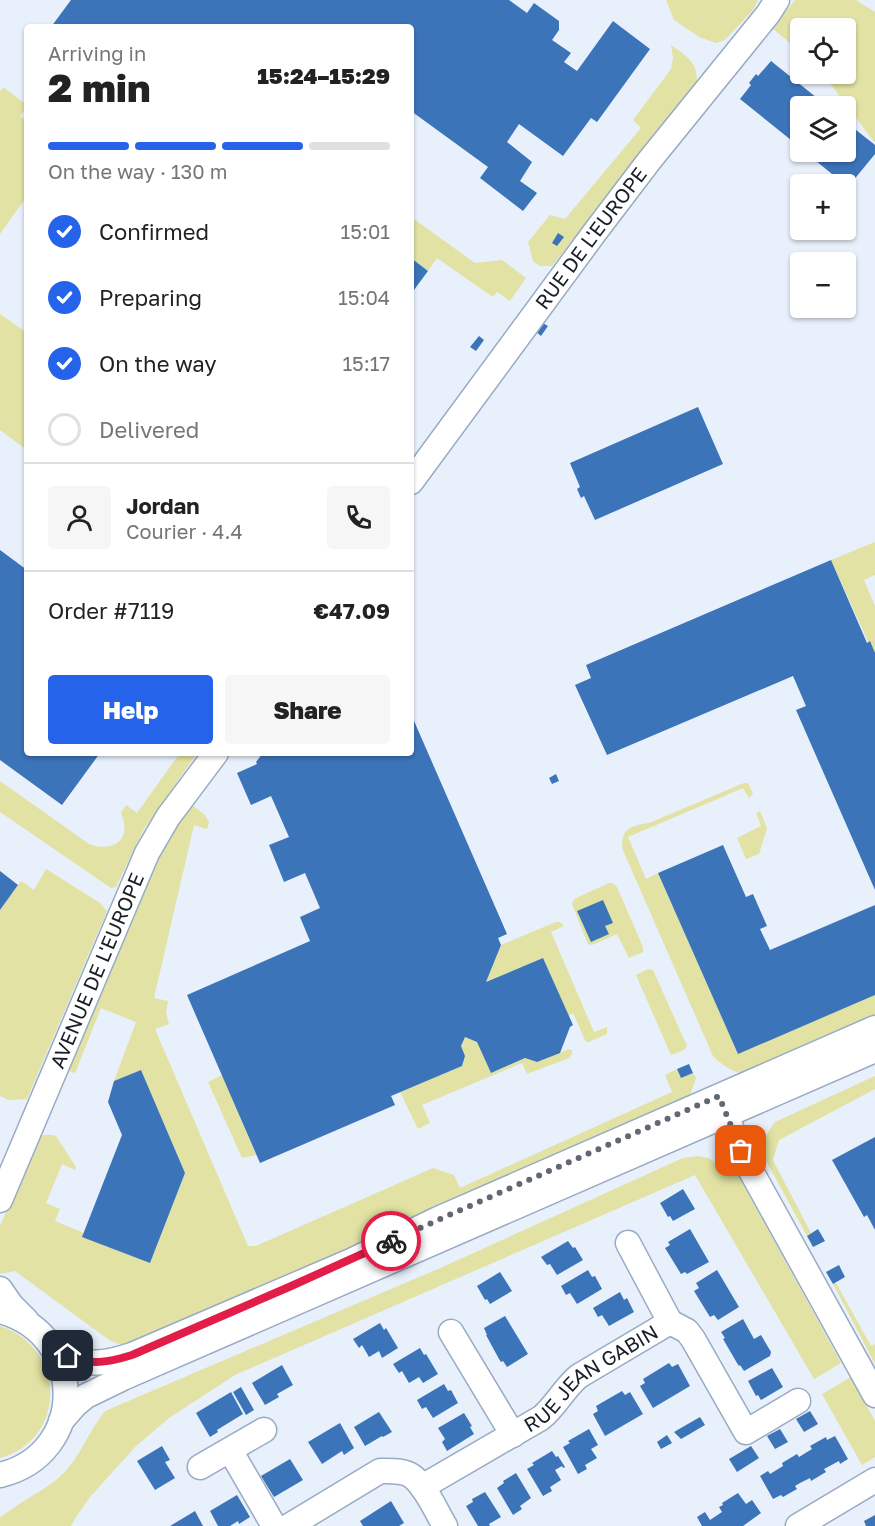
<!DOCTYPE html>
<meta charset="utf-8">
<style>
:root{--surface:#fff;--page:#f6f6f6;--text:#222;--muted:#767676;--line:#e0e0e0;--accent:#2563eb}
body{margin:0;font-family:"Golos Text",sans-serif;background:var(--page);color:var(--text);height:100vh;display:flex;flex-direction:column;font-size:22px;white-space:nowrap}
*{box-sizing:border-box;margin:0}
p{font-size:20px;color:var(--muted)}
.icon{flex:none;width:33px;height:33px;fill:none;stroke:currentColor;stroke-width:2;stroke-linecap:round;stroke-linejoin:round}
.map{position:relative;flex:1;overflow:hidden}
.details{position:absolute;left:24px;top:24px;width:390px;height:732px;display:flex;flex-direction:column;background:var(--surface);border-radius:6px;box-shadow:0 2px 4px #0004}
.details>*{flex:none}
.buttons{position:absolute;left:790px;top:18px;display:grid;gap:12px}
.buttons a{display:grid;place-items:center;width:66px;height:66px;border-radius:6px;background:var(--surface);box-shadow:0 2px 4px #0004;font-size:30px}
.pin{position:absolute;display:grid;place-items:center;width:51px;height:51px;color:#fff;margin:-26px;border-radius:12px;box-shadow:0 3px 9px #0006}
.courier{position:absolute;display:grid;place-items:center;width:60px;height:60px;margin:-30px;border:4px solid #e11d48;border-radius:50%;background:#fff;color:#222;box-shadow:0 2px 8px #0007}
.summary em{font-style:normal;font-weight:800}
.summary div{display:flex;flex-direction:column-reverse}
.summary{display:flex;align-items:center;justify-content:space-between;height:102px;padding:0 24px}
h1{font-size:39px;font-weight:800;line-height:45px}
.bar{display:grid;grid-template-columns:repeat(4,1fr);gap:9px 6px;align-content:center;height:72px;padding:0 24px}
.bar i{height:8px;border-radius:4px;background:var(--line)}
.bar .current{background:var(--accent)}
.bar p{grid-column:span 4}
.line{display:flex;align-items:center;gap:15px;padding:0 24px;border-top:2px solid var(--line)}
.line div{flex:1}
.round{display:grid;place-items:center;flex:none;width:63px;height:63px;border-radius:6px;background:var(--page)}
ol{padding:0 24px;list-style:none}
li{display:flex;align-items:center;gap:18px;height:66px}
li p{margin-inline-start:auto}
li .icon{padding:6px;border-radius:50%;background:var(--accent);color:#fff;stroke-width:4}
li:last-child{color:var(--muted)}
li i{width:33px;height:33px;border:3px solid var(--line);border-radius:50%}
.button{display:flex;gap:12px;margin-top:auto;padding:12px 24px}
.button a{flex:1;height:69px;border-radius:6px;background:var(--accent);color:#fff;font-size:24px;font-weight:800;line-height:69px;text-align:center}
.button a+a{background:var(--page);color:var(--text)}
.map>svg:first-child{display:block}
</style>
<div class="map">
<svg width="875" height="1526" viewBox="0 0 875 1526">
<rect width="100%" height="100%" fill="#e8f0fb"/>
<path fill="#e1e2a3" d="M666,0H758L753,10L725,40L716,43L699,37L674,20Z
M795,0H856L875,12V143L823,74H846V28H801V52L772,28Z
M671,45C686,56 697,61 697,81L552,266H540L533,261L528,242L550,215L565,219L641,128L633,120L671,69L673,58Z
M3,87L27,105V107L20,116L27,121V196L0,234V92Z
M411,217L475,263L502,260L526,278L510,301L497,292L493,297L437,258L428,271L411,258Z
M0,314L27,333V450L0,430Z
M875,542V575L864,580L875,606V657L831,560Z
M180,753H197L144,829L116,887L111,888L0,812V781L89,844C113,853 133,840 121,813L126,805L137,813Z
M744,783H748L753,794L749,798L743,788L628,837L646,879L658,873L738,1053L875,995V1019L747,1075C732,1071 724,1067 713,1056L622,848C622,827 631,826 649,823Z
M192,805L205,815L209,822L207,829L194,825L154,998L168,1001L166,1013L169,1024L155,1029L248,1246H256L433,1168L454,1175L460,1188L672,1092L665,1075L677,1069L681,1078L693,1073L696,1078L687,1103L368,1242L124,1346L109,1340L15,1271L0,1274V1226L37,1139C43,1134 48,1134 56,1136L76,1167L75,1170L62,1164L46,1203L60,1209L55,1221L84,1233L83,1237L150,1263L185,1173L141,1070L114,1081L136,1022L101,1008L75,1073L66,1070L165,838Z
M760,811L767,828L759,854L746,859L737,838L761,826L756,813Z
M46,869L100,903L107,911L27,1099L9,1100L0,1096V910L21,881L34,890Z
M609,883H612L617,887L643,947V952L629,958L617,934L592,945L588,944L572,904L574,899Z
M556,922H560L564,926L551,932L594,1032L607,1027V1034L589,1042H586L585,1040L573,1013L568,1016L543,958L486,982L501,945Z
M648,969L653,970L687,1046L684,1050L671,1055L636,975Z
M465,1037L477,1042L491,1073L525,1058L537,1062L569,1049L572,1050V1054L569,1058L527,1074L522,1063L422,1105L430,1123L418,1129L400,1092L462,1066L465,1056L461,1046Z
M222,1075L256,1155L242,1158L208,1082Z
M875,1076V1089L779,1140L773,1160L811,1233L807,1236L763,1155C764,1142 766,1133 775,1122Z
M698,1156C699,1156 707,1158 708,1158C719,1163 719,1171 733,1166L841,1363L814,1379L695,1175L235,1375L169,1418L136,1446L90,1497L76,1517L71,1526H0V1517C9,1512 15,1506 24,1501C46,1487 59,1482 75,1459C85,1444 93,1426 105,1411L438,1269L683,1158Z
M836,1283L871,1346L875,1344V1364L833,1284Z
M0,1326C66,1347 68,1439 0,1458Z
M851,1377L875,1421V1457L862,1465L822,1394Z"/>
<path fill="#3c74b9" d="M71,0H509L527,13L534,3L559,21V30L552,40L571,53L564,62L577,71L613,21L650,49L597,122L591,118L563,156L519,124L507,142L532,162L520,181L537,193L523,211L480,178L488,167L411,111V27H51Z
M771,61L827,106H801V148L740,99L751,85L749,83L756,74L758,76Z
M846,122L875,145V154L848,187L805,152H846Z
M558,233L564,237L557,246L552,243Z
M411,258L428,271L411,294Z
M541,322L548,326L541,336L535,331Z
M479,336L484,340L476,351L470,347Z
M698,407L723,464L595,520L584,496L581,498L577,489L580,487L570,463Z
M0,550L27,570V753H100L62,805L0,760Z
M831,560L867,643L870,641L875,653V890L796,710L806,706L793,676L607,755L575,685L591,678L586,665Z
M411,714L507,934L498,938L501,945L486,982L543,958L573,1025L570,1027L560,1053L537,1062L525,1058L491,1073L477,1042L465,1037L461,1046L465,1056L462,1066L391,1096L395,1105L260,1163L187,995L310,941L300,917L320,908L305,873L284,882L269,845L289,837L271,796L251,805L237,773L257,764L256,762L263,753H411Z
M556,774L559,781L552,784L549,778Z
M723,845L746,897L753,894L767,926L760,929L770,950L875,905V995L738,1054L658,873Z
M0,871L18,885L0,910Z
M603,900L613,923L605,926L609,934L591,942L577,911Z
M689,1064L693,1073L681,1078L677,1069Z
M141,1070L185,1173L150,1263L82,1237L122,1135L108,1102L114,1081Z
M875,1137V1230L867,1215L864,1217L832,1160Z
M683,1189L695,1209L673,1221L670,1216L668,1217L660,1203Z
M690,1229L709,1262L687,1274L685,1272L681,1274L665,1248L670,1245L668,1242Z
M818,1229L825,1241L813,1247L807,1236Z
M568,1241L573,1248L575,1247L583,1260L557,1275L550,1264L547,1265L541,1257Z
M839,1265L845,1277L833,1284L826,1272Z
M588,1270L592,1277L595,1276L602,1289L577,1304L570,1293L566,1295L561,1286Z
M717,1270L739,1307L718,1320L714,1315L710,1317L694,1291L699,1288L696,1283Z
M500,1272L512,1291L490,1304L487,1299L485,1300L477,1286Z
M620,1292L624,1300L627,1298L634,1312L609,1326L602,1315L598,1317L593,1308Z
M505,1316L528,1354L507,1367L503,1361L501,1362L499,1359L486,1335H487L484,1328Z
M743,1319L754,1339L761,1335L771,1352L770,1356L744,1371L740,1365L739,1366L737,1363L723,1339L725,1338L721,1332Z
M380,1323L384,1330L386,1328L398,1348L382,1358L379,1351L369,1357L362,1345L359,1348L353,1339Z
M420,1348L424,1355L426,1354L438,1374L423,1383L419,1377L409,1383L402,1371L399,1373L393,1364Z
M669,1363L672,1367L678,1364L690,1386L653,1408L640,1386L645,1383L643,1379Z
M282,1365L293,1385L277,1394L279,1397L265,1405L252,1383Z
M772,1368L783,1387L761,1400L758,1395L756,1396L748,1381Z
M444,1384L448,1391L451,1390L458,1403L433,1418L426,1407L422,1409L417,1400Z
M241,1387L254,1410L246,1415L233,1392Z
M622,1391L625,1395L630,1392L643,1414L605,1436L593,1414L598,1411L596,1406Z
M231,1392L243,1414L217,1430L218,1432L210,1437L196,1413Z
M810,1411L818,1424L804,1432L796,1419Z
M379,1412L392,1432L383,1437L382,1436L365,1446L354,1427Z
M464,1413L472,1426L470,1427L474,1434L447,1451L442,1442L445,1439L438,1428Z
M700,1417L705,1425L688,1435L681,1439L674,1432Z
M340,1423L354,1448L344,1455L342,1451L322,1464L308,1442Z
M589,1429L598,1445L591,1449L597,1458L585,1465L587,1469L578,1474L563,1447L570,1443L568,1441Z
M780,1429L788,1442L775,1449L767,1436Z
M667,1435L672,1443L661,1449L657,1442Z
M835,1436L848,1459L840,1464L839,1461L824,1469L826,1472L811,1481L810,1478L800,1483L795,1486L797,1489L783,1497L781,1495L773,1499L760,1476L768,1471L770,1474L783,1466L782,1463L797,1454L799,1457L812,1449L810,1446L826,1437L827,1440Z
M162,1446L170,1460L165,1462L175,1478L155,1490L137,1461Z
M751,1446L759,1458L737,1472L729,1459Z
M552,1451L556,1457L558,1456L565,1467L563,1468L562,1466L555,1470L561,1480L550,1487L552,1491L543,1496L527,1469L534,1465L532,1463Z
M290,1459L303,1480L274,1497L261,1476Z
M516,1473L531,1498L520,1506L522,1509L513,1515L497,1488L504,1483L503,1481Z
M485,1492L501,1517L489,1524L490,1526H478L466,1506L473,1502L472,1499Z
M738,1493L746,1504L752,1500L761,1513L743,1526H702L697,1517L705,1512L710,1520L722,1512L719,1507L723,1505L722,1503Z
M237,1495L250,1517L239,1524L238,1521L230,1526H218L210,1511Z
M391,1501L404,1523L399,1526H363L360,1521Z
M195,1511L203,1526H170Z
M875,1515V1526H866L864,1521Z"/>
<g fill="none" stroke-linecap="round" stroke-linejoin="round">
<g stroke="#98abc4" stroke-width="27">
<g id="minor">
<path id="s1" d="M411,482L595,232L649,161L768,14L777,0"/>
<path d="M721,1101L740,1151L875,1395"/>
<path id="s2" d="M0,1200L147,853L168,817L216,753"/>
<path d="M628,1243L670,1322L687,1331L693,1339L746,1432L798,1401"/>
<path d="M0,1289L11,1305L26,1320"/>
<path d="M0,1311C87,1334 88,1454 0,1475"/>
<path d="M451,1332L513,1435"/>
<path d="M51,1344C82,1366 96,1367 132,1355L351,1261L438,1219L875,1028"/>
<path d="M61,1421L75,1405L86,1396L123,1378L875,1050"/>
<path d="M230,1450L274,1526"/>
<path d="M200,1467L264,1430"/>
<path id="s3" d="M422,1487L541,1418C556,1406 564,1388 579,1376L670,1322"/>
<path d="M289,1526L380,1471C391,1471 405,1470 413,1477C426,1487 436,1511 445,1526"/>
<path d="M798,1526L875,1480"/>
</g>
</g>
<use href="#minor" stroke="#fff" stroke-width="24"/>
</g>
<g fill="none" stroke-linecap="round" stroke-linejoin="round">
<path stroke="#616872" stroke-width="6" stroke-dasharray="0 10.8" d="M391,1241L438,1220L719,1096L741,1151"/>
<path stroke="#e11d48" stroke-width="8" d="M68,1356C89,1366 110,1362 132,1355L289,1287L391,1241"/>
</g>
<g text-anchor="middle" stroke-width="6" stroke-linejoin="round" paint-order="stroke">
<g font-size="20" fill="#181f28" stroke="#fff">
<text dy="7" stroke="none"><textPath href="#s1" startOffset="303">RUE DE L'EUROPE</textPath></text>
<text dy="7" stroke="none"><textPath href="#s2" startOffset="249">AVENUE DE L'EUROPE</textPath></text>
<text dy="7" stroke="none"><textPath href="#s3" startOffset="202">RUE JEAN GABIN</textPath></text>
</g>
</g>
</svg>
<div class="buttons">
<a><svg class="icon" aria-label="locate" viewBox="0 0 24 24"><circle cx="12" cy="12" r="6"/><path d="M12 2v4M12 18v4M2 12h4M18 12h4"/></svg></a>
<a><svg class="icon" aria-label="layers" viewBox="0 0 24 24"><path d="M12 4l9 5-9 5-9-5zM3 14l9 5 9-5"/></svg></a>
<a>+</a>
<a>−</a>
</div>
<div class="pin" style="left:741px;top:1151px;background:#ea580c"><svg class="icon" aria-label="bag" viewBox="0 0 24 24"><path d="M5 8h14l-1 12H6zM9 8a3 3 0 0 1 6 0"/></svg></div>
<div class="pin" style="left:68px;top:1356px;background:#1f2937"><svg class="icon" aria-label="home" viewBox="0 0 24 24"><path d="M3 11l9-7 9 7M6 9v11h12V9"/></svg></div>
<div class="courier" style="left:391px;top:1241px"><svg class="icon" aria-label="bike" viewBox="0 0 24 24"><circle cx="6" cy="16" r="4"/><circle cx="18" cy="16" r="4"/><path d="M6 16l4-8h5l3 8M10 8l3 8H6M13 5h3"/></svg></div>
<section class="details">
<div class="summary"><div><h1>2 min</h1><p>Arriving in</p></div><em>15:24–15:29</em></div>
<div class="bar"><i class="current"></i><i class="current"></i><i class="current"></i><i></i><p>On the way · 130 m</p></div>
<ol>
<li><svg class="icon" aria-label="check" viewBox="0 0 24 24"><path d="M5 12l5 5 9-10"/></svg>Confirmed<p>15:01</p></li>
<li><svg class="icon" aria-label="check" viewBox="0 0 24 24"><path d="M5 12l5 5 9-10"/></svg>Preparing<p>15:04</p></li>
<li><svg class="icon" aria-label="check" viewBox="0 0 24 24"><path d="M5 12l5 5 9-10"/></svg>On the way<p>15:17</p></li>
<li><i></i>Delivered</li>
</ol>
<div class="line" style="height:108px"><a class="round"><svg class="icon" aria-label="person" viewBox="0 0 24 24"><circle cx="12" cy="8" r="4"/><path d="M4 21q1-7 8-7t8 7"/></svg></a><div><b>Jordan</b><p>Courier · 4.4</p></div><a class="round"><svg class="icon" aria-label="phone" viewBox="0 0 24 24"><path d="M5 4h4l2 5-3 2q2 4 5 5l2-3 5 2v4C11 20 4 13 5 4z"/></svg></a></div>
<div class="line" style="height:78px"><div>Order #7119</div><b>€47.09</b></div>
<div class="button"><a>Help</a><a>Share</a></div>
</section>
</div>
